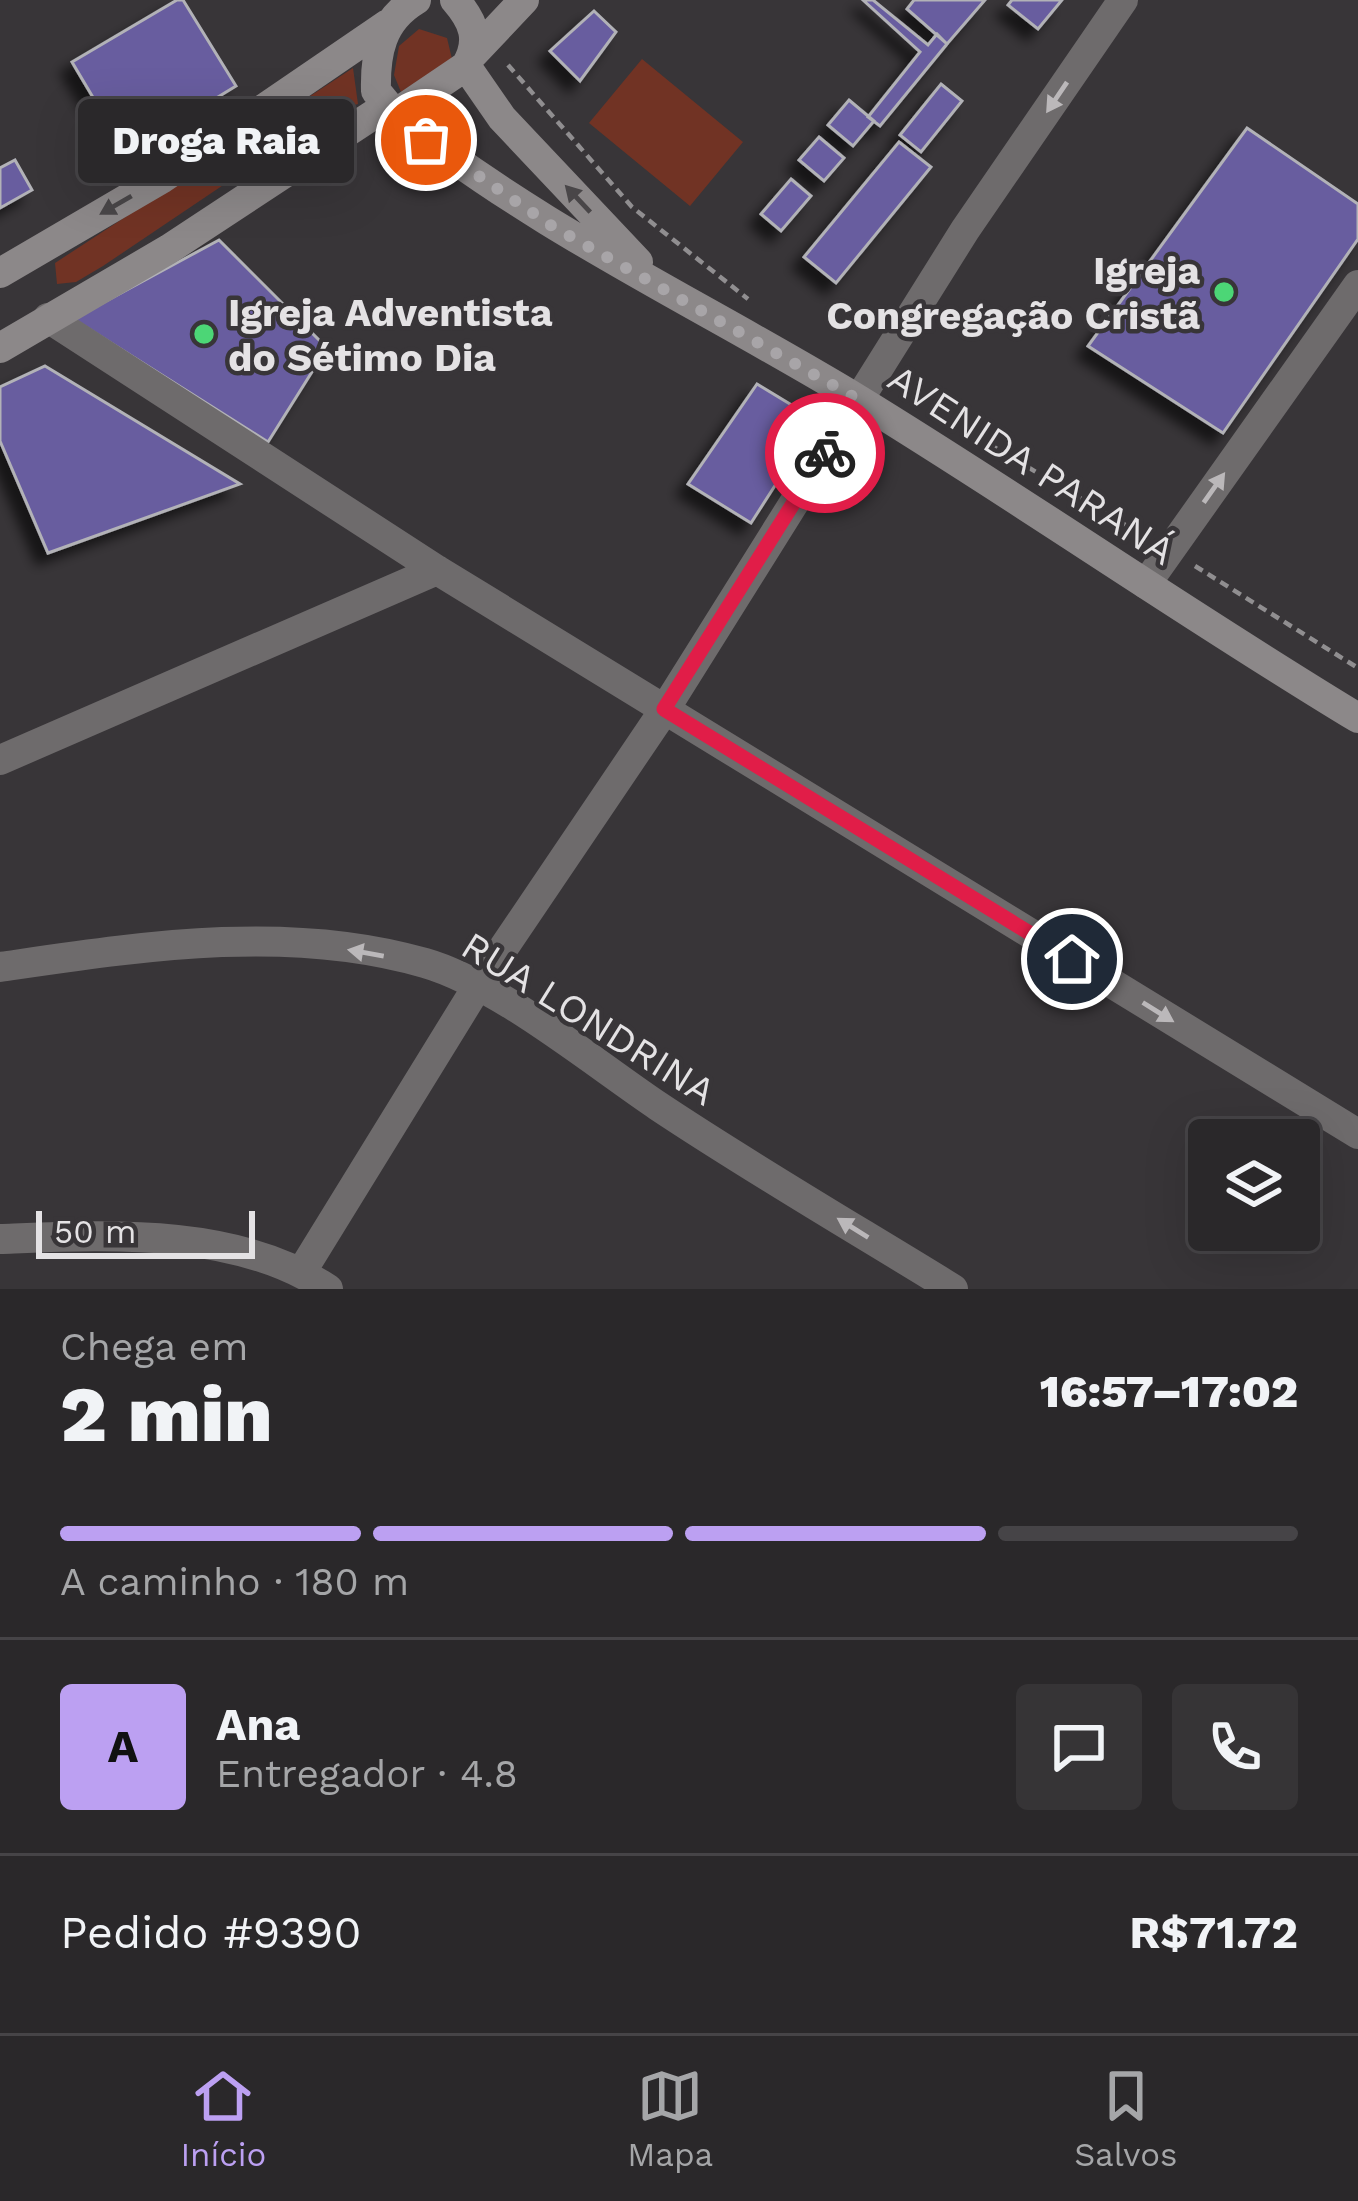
<!DOCTYPE html>
<html lang="pt">
<meta charset="utf-8">
<style>
:root{--surface:#2a282a;--page:#363436;--text:#f1f3f6;--muted:#a5a6a8;--line:#464447;--accent:#bca0f2}
body{margin:0;font-family:"Work Sans",sans-serif;background:var(--page);color:var(--text);height:100vh;display:flex;flex-direction:column;font-size:45px;white-space:nowrap}
*{box-sizing:border-box;margin:0}
p{font-size:39px;color:var(--muted)}
.icon{flex:none;width:66px;height:66px;fill:none;stroke:currentColor;stroke-width:2;stroke-linecap:round;stroke-linejoin:round}
.map{position:relative;height:1289px;overflow:hidden}
.panel{display:flex;flex-direction:column;background:var(--surface);flex:1}
.panel>*{flex:none}
.controls{position:absolute;left:1188px;top:1119px;display:grid;gap:24px}
.controls a{display:grid;place-items:center;width:132px;height:132px;border-radius:12px;background:var(--surface);box-shadow:0 12px 48px #0002,0 0 0 3px var(--line);font-size:60px}
.scale{position:absolute;left:36px;bottom:30px;width:219px;box-sizing:border-box;padding-left:12px;border:6px solid #e4e2e4;border-top:0;font-size:33px;line-height:42px;white-space:nowrap;color:#e4e2e4;-webkit-text-stroke:9px #383538;paint-order:stroke}
.pin{position:absolute;display:grid;place-items:center;width:102px;height:102px;color:#fff;margin:-51px;border:6px solid #fff;border-radius:50%;box-shadow:0 3px 12px #0007}
.courier{position:absolute;display:grid;place-items:center;width:120px;height:120px;margin:-60px;border:9px solid #e11d48;border-radius:50%;background:#fff;color:#222;box-shadow:0 3px 15px #0007}
.bubble{position:absolute;height:84px;border-radius:12px;background:var(--surface);box-shadow:0 12px 48px #0002,0 0 0 3px var(--line);font-size:39px;font-weight:800;line-height:84px;text-align:center}
.headline em{font-style:normal;font-weight:800}
.headline div{display:flex;flex-direction:column-reverse}
.headline{display:flex;align-items:center;justify-content:space-between;height:204px;padding:0 60px}
h1{font-size:78px;font-weight:800;line-height:90px}
.bar{display:grid;grid-template-columns:repeat(4,1fr);gap:18px 12px;align-content:center;height:144px;padding:0 60px}
.bar i{height:15px;border-radius:9px;background:var(--line)}
.bar .active{background:var(--accent)}
.bar p{grid-column:span 4}
.line{display:flex;align-items:center;gap:30px;padding:0 60px;border-top:3px solid var(--line)}
.line div{flex:1}
.round{display:grid;place-items:center;flex:none;width:126px;height:126px;border-radius:12px;background:var(--page)}
.tabs{display:flex;justify-content:space-around;align-items:center;height:168px;border-top:3px solid var(--line);background:var(--surface);font-size:33px;color:var(--muted)}
.tabs a{display:grid;justify-items:center;gap:6px}
.tabs .active{color:var(--accent)}
.map>svg:first-child{display:block}
</style>
<div class="map">
<svg width="1358" height="1289" viewBox="0 0 1358 1289">
<defs>
<filter id="shadow"><feDropShadow dx="-11" dy="11" stdDeviation="6" flood-color="#0009"/></filter>
</defs>
<rect width="100%" height="100%" fill="#383538"/>
<path fill="#713324" d="M419,29L447,38L452,59L401,92L394,75L399,46Z
M642,59L743,142L690,206L589,123Z
M353,68L358,104L335,110L103,266L76,282L57,284L55,263Z"/>
<path fill="#685d9f" stroke="#b2b2b7" stroke-width="3" filter="url(#shadow)" d="M177,0H183L236,86L126,153L72,62Z
M863,0H873L928,45L937,34L947,44L880,126L868,117L920,52Z
M914,0H985L947,44L907,9Z
M1012,0H1062L1038,29L1008,5Z
M594,11L616,32L580,81L550,51Z
M941,84L962,101L921,152L900,135Z
M849,100L874,121L853,146L828,125Z
M1247,128L1358,204V239L1223,433L1088,346Z
M819,137L844,158L824,181L799,160Z
M899,142L931,167L836,283L804,257Z
M15,160L32,190L0,208V168Z
M791,179L811,196L781,231L761,214Z
M219,240L327,348L268,442L73,319Z
M45,366L240,484L48,553L0,441V387Z
M757,384L808,415L810,431L751,523L688,484Z"/>
<g fill="none" stroke-linecap="round" stroke-linejoin="round">
<path stroke="#908e90" stroke-width="4.5" stroke-dasharray="9 6" stroke-linecap="butt" d="M508,65L632,207L748,299
M989,444L1144,536
M1195,566L1358,668"/>
<path stroke="#6e6b6c" stroke-width="30" d="M48,318L437,570L1358,1134
M1146,584L1358,285
M0,760L437,570
M0,967C139,947 287,923 425,963C498,984 594,1063 658,1106C754,1170 854,1228 953,1289
M0,1239C107,1235 236,1227 328,1289
M302,1271L477,987L665,709L965,230L1123,0"/>
<path stroke="#8c8889" stroke-width="30" d="M416,0C381,21 375,53 376,91L395,114L466,66C481,40 474,22 455,0
M473,54L524,0
M466,66L502,118L638,262
M395,114C537,229 703,305 859,400C1027,503 1189,616 1358,718
M0,273L161,179L388,24
M0,348L169,249L385,107"/>
</g>
<defs><path id="oneway-solid" d="M-6-.8H1V-3.2L6.5 0L1 3.2V.8H-6Z" transform="scale(3)"/></defs>
<g fill="#bbb8ba">
<use href="#oneway-solid" transform="translate(1057 97) rotate(124)"/>
<use href="#oneway-solid" transform="translate(1214 488) rotate(-55)"/>
<use href="#oneway-solid" transform="translate(366 953) rotate(-170)"/>
<use href="#oneway-solid" transform="translate(1158 1012) rotate(32)"/>
<use href="#oneway-solid" transform="translate(853 1228) rotate(-148)"/>
</g>
<g fill="#494648">
<use href="#oneway-solid" transform="translate(578 199) rotate(-133)"/>
<use href="#oneway-solid" transform="translate(116 205) rotate(150)"/>
</g>
<g fill="none" stroke-linecap="round" stroke-linejoin="round">
<path stroke="#a8a5a8" stroke-width="12" stroke-dasharray="0 21.6" d="M426,140L552,226L859,400L825,453"/>
<path stroke="#e11d48" stroke-width="15" d="M825,453L664,709L1072,959"/>
</g>
<g fill="#4cd676" stroke="#383538" stroke-width="4.5">
<circle cx="1224" cy="292" r="12"/>
<circle cx="204" cy="334" r="12"/>
</g>
<g text-anchor="middle" stroke-width="9" stroke-linejoin="round" paint-order="stroke">
<g font-size="39" font-weight="bold" fill="#e4e2e4" stroke="#383538" text-anchor="end">
<text x="1200" y="284">Igreja<tspan x="1200" dy="45">Congregação Cristã</tspan></text>
<text x="228" y="326" text-anchor="start">Igreja Adventista<tspan x="228" dy="45">do Sétimo Dia</tspan></text>
</g>
<g font-size="39" fill="#e4e2e4" stroke="#383538">
<text transform="translate(1032 464) rotate(33)" y="14">AVENIDA PARANÁ</text>
<text transform="translate(589 1018) rotate(32)" y="14">RUA LONDRINA</text>
</g>
</g>
</svg>
<div class="controls">
<a><svg class="icon" aria-label="layers" viewBox="0 0 24 24"><path d="M12 4l9 5-9 5-9-5zM3 14l9 5 9-5"/></svg></a>
</div>
<div class="scale">50 m</div>
<div class="pin" style="left:426px;top:140px;background:#ea580c"><svg class="icon" aria-label="bag" viewBox="0 0 24 24"><path d="M5 8h14l-1 12H6zM9 8a3 3 0 0 1 6 0"/></svg></div>
<div class="pin" style="left:1072px;top:959px;background:#1f2937"><svg class="icon" aria-label="home" viewBox="0 0 24 24"><path d="M3 11l9-7 9 7M6 9v11h12V9"/></svg></div>
<div class="courier" style="left:825px;top:453px"><svg class="icon" aria-label="bike" viewBox="0 0 24 24"><circle cx="6" cy="16" r="4"/><circle cx="18" cy="16" r="4"/><path d="M6 16l4-8h5l3 8M10 8l3 8H6M13 5h3"/></svg></div>
<div class="bubble" style="left:78px;top:99px;width:276px">Droga Raia</div>
</div>
<section class="panel">
<div class="headline"><div><h1>2 min</h1><p>Chega em</p></div><em>16:57–17:02</em></div>
<div class="bar"><i class="active"></i><i class="active"></i><i class="active"></i><i></i><p>A caminho · 180 m</p></div>
<div class="line" style="height:216px"><b class="round" style="background:var(--accent);color:#111">A</b><div><b>Ana</b><p>Entregador · 4.8</p></div><a class="round"><svg class="icon" aria-label="chat" viewBox="0 0 24 24"><path d="M4 5h16v11H9l-5 4z"/></svg></a><a class="round"><svg class="icon" aria-label="phone" viewBox="0 0 24 24"><path d="M5 4h4l2 5-3 2q2 4 5 5l2-3 5 2v4C11 20 4 13 5 4z"/></svg></a></div>
<div class="line" style="height:156px"><div>Pedido #9390</div><b>R$71.72</b></div>
</section>
<nav class="tabs">
<a class="active"><svg class="icon" aria-label="home" viewBox="0 0 24 24"><path d="M3 11l9-7 9 7M6 9v11h12V9"/></svg>Início</a>
<a><svg class="icon" aria-label="map" viewBox="0 0 24 24"><path d="M3 6l6-2 6 2 6-2v14l-6 2-6-2-6 2zM9 4v14M15 6v14"/></svg>Mapa</a>
<a><svg class="icon" aria-label="saved" viewBox="0 0 24 24"><path d="M7 4h10v16l-5-4-5 4z"/></svg>Salvos</a>
</nav>
